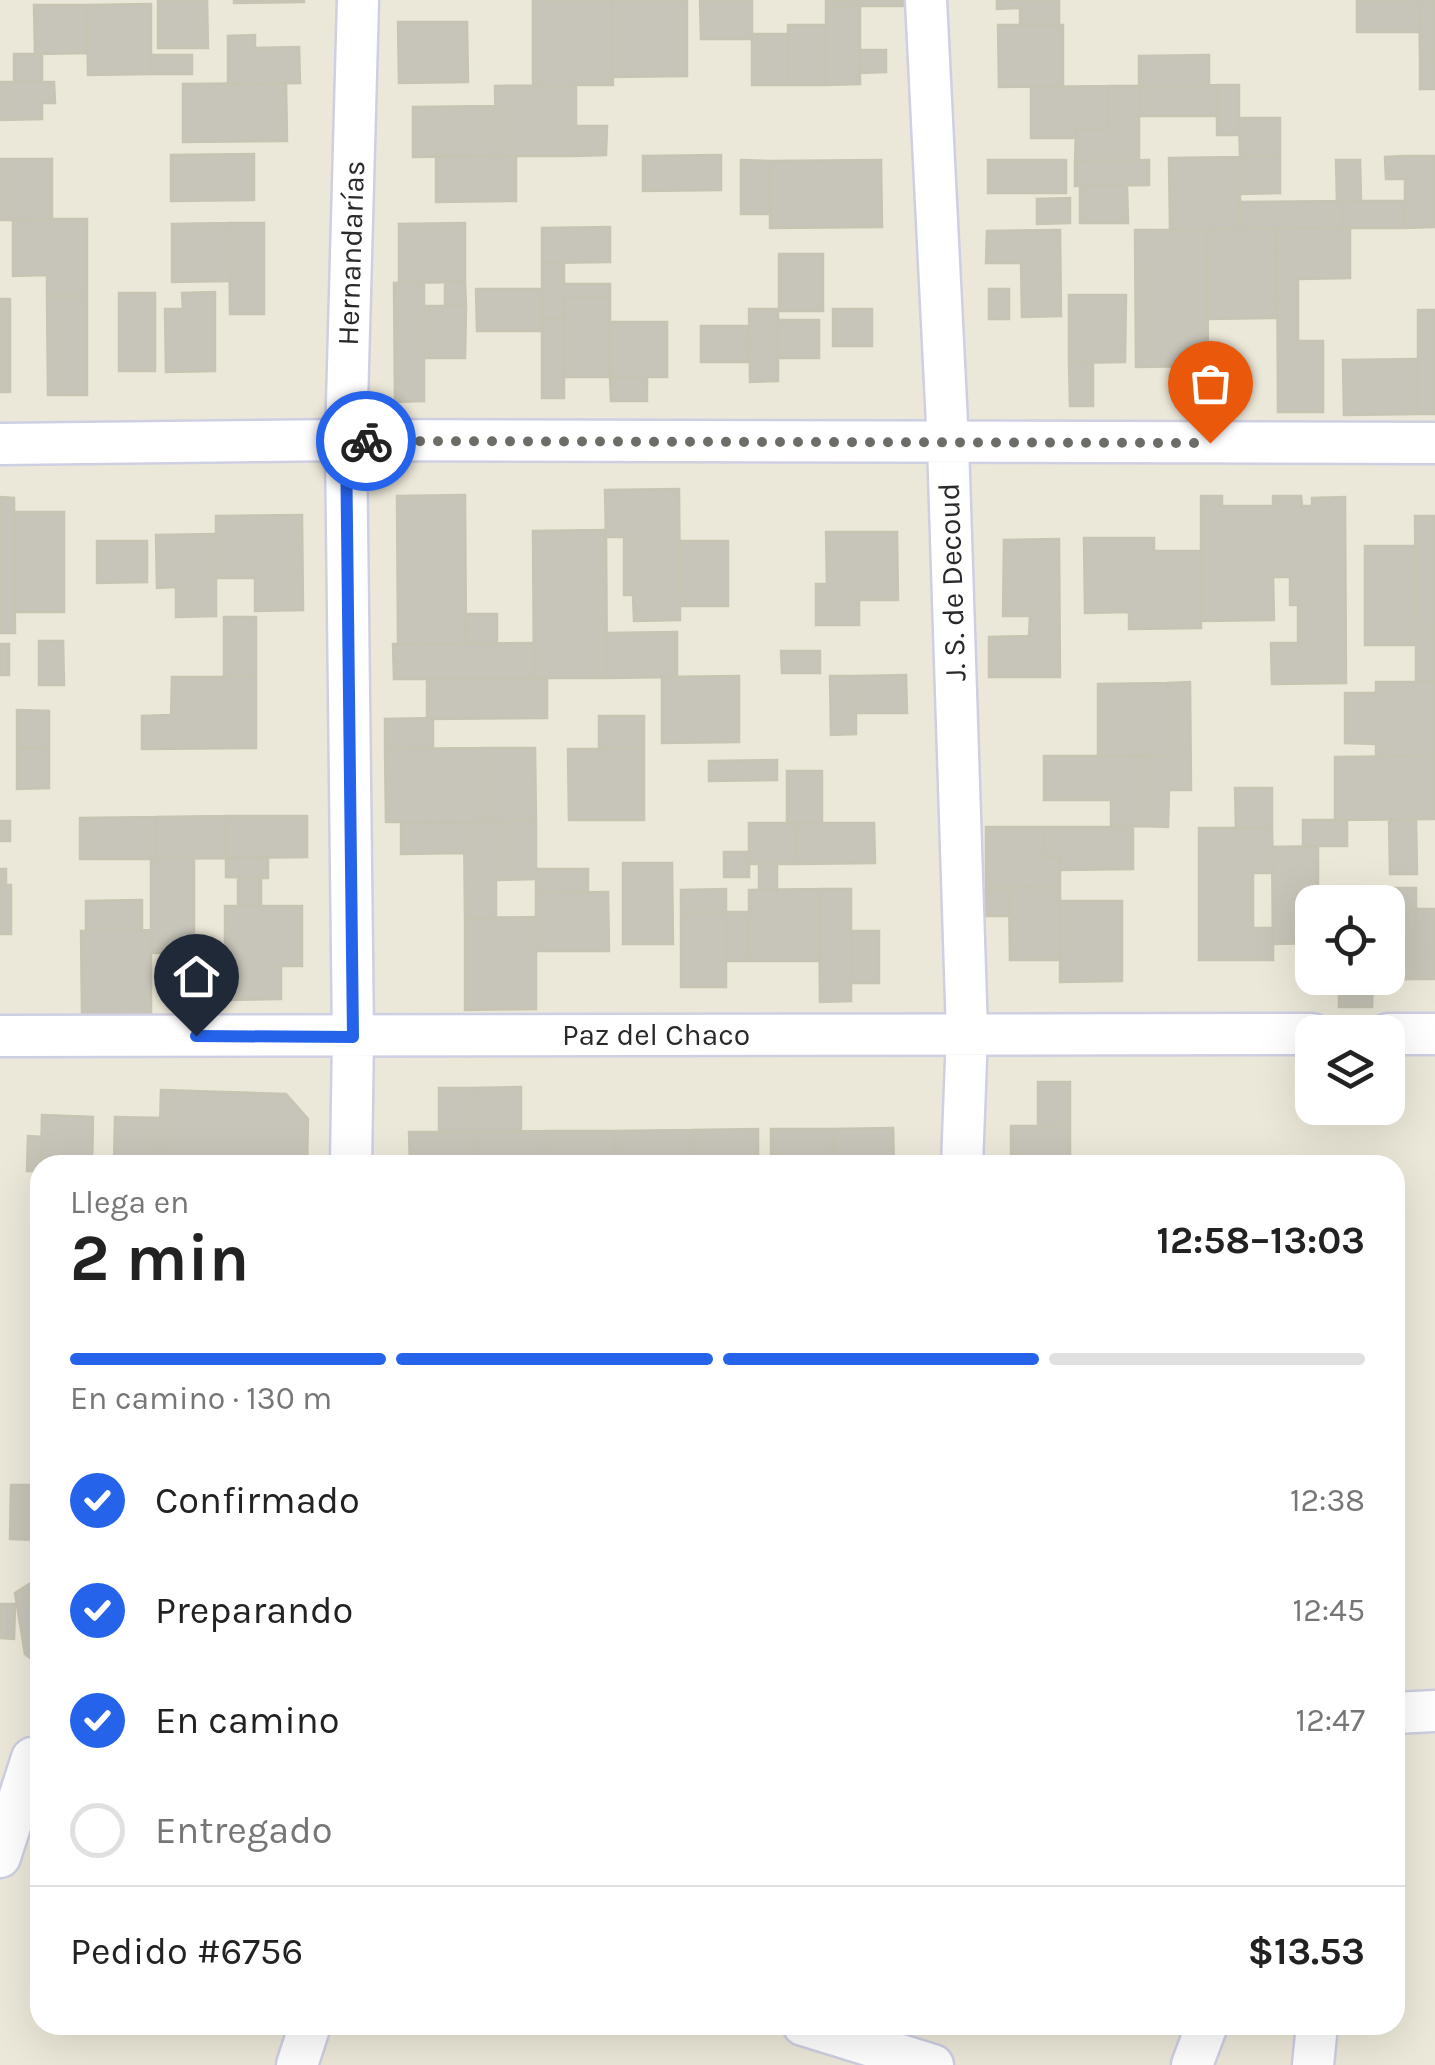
<!DOCTYPE html>
<html lang="es">
<meta charset="utf-8">
<style>
:root{--surface:#fff;--page:#f6f6f6;--text:#222;--muted:#767676;--line:#e0e0e0;--accent:#2563eb}
body{margin:0;font-family:Karla,sans-serif;background:var(--page);color:var(--text);height:100vh;display:flex;flex-direction:column;font-size:38px;white-space:nowrap}
*{box-sizing:border-box;margin:0}
p{font-size:32px;color:var(--muted)}
.icon{flex:none;width:55px;height:55px;fill:none;stroke:currentColor;stroke-width:2;stroke-linecap:round;stroke-linejoin:round}
.map{position:relative;flex:1;overflow:hidden}
.side{position:absolute;left:30px;top:1155px;width:1375px;height:880px;display:flex;flex-direction:column;background:var(--surface);border-radius:30px;box-shadow:0 10px 40px #0002}
.side>*{flex:none}
.fabs{position:absolute;left:1295px;top:885px;display:grid;gap:20px}
.fabs a{display:grid;place-items:center;width:110px;height:110px;border-radius:20px;background:var(--surface);box-shadow:0 10px 40px #0002;font-size:50px}
.pin{position:absolute;display:grid;place-items:center;width:85px;height:85px;color:#fff;margin:-102px -42px;border-radius:50% 50% 50% 0;rotate:-45deg;box-shadow:0 0 10px #0007}
.pin .icon{rotate:45deg}
.courier{position:absolute;display:grid;place-items:center;width:100px;height:100px;margin:-50px;border:8px solid #2563eb;border-radius:50%;background:#fff;color:#222;box-shadow:0 2px 12px #0007}
.head em{font-style:normal;font-weight:700}
.head div{display:flex;flex-direction:column-reverse}
.head{display:flex;align-items:center;justify-content:space-between;height:170px;padding:0 40px}
h1{font-size:65px;font-weight:700;line-height:75px}
.bar{display:grid;grid-template-columns:repeat(4,1fr);gap:15px 10px;align-content:center;height:120px;padding:0 40px}
.bar i{height:12px;border-radius:8px;background:var(--line)}
.bar .selected{background:var(--accent)}
.bar p{grid-column:span 4}
.line{display:flex;align-items:center;gap:25px;padding:0 40px;border-top:2px solid var(--line)}
.line div{flex:1}
ol{padding:0 40px;list-style:none}
li{display:flex;align-items:center;gap:30px;height:110px}
li p{margin-inline-start:auto}
li .icon{padding:10px;border-radius:50%;background:var(--accent);color:#fff;stroke-width:4}
li:last-child{color:var(--muted)}
li i{width:55px;height:55px;border:5px solid var(--line);border-radius:50%}
.map>svg:first-child{display:block}
</style>
<div class="map">
<svg width="1435" height="2065" viewBox="0 0 1435 2065">
<rect width="100%" height="100%" fill="#ece8d9"/>
<path fill="#c7c4b9" stroke="#c7c4b3" stroke-width="2.5" d="M158,0H207L208,48H158Z
M234,0H304V2L234,3Z
M533,0H612L613,85H533Z
M612,0H687V76L613,77Z
M700,0H752V39H701Z
M826,0H860V6L826,7Z
M860,0H904V6H860Z
M997,0H1059V24L1020,25V8L997,9Z
M1357,0H1419V32H1357Z
M1419,0H1435V56H1420Z
M151,4V74L88,75L87,5Z
M34,5H87V53L35,54Z
M860,6V84L826,85V7Z
M398,22H467L468,82L399,83Z
M788,25H826V85H788Z
M998,25H1063V86L999,87Z
M752,34H788V85H752Z
M255,35V48L299,47L300,83L228,84V36Z
M860,50H886V72L860,73Z
M14,54H42V82H14Z
M151,55H192V74H151Z
M1209,55V85L1139,86V56Z
M1420,56H1435V89H1420Z
M0,82H54L55,103H42V119L0,120Z
M286,83L287,141L183,142V84Z
M576,85V156H496L495,86Z
M1217,85V116H1139V86Z
M1217,85H1239V135H1217Z
M1108,86H1139V160L1075,161L1076,129H1108Z
M1108,86V129H1076V138H1031V87Z
M495,106L496,156L413,157V107Z
M1239,118H1280V157H1240Z
M575,126H607L606,155L576,156Z
M254,154V200L171,201V155Z
M721,155V190L643,191V156Z
M436,156H516V201L436,202Z
M1405,156H1435V227L1405,228V179H1386L1385,157Z
M1240,157H1280V193L1240,194Z
M1240,157V229L1170,230L1169,158Z
M0,159H52V219L0,220Z
M741,160L770,161V214H741Z
M881,160L882,227L770,228V161Z
M988,160H1066V193H988Z
M1149,160V185L1075,186V161Z
M1336,160H1360L1361,201H1337Z
M1127,185L1128,223H1080V186Z
M1070,198V223L1037,224V199Z
M1343,201H1405V228H1343Z
M1343,201V228L1240,229L1239,202Z
M13,219H87V296H47V275L13,276Z
M229,223H264V314H230Z
M229,223L230,281L172,282V224Z
M465,223V282L399,283V224Z
M610,227V262L542,263V228Z
M1350,228V278L1298,279V341H1323V412H1278L1277,229Z
M1207,229L1208,366L1136,367L1135,230Z
M1207,229H1277V318L1207,319Z
M1060,230L1061,316L1022,317L1021,263H986L987,231Z
M779,254H823V311H779Z
M542,263H564V284H610V298H564V318L542,319Z
M424,282V401L395,402L394,283Z
M445,282H465L466,306H445Z
M476,289H542V331H477Z
M989,289H1009V319H989Z
M215,292V371L166,372L165,309H183L182,293Z
M119,293H155V371H119Z
M1069,295H1126L1125,362L1069,363Z
M47,296H87V395H48Z
M564,298H610V377H564Z
M0,299H10V392H0Z
M424,306H466L465,358H424Z
M749,309H778V381L750,382Z
M833,309H872V346H833Z
M1418,310H1435V414H1418Z
M564,318V398H542V319Z
M778,320H819V358H778Z
M610,322H667V377H610Z
M701,326H749V362H701Z
M1418,359V414L1344,415L1343,360Z
M1069,363H1093V406H1070Z
M610,377H647V401H611Z
M679,489L680,620L634,621L633,595H624V537H606L605,490Z
M465,495L466,643L398,644L397,496Z
M1201,496H1222V506H1273V496H1301L1302,506H1312V498L1345,497L1346,683L1272,684L1271,643H1298V605H1290V577H1273L1274,620L1201,621Z
M0,497L14,498L15,633H0Z
M14,512H64V612H15Z
M302,515L303,610L255,611V578H216V516Z
M1415,516H1435V632H1416Z
M606,530L607,678H534L533,531Z
M826,532H897L898,600H859V625H816V584H827Z
M216,534V616L176,617V587L157,588L156,535Z
M1084,538H1154V551H1201V628L1129,629V612L1085,613Z
M1059,539L1060,677H989V637L1029,636L1030,616H1003L1004,540Z
M97,541H147V582L97,583Z
M680,541H728V606H680Z
M1365,546H1416V645H1365Z
M466,614H497V643H466Z
M224,617H256V677H224Z
M677,632V677L607,678L606,633Z
M1416,632H1435V682H1416Z
M39,641H63L64,685H39Z
M534,643V678L394,679L393,644Z
M0,644H9V675H0Z
M781,651H820V673H782Z
M906,675L907,713H856V676Z
M739,676V742L662,743V677Z
M830,676H856V734L831,735Z
M172,677H256V748L142,749V716L171,715Z
M547,678V718L427,719V679Z
M1190,682L1191,790H1169L1168,827L1144,826L1145,756L1168,755V683Z
M1376,682H1435V756L1376,757V744L1345,743V693H1376Z
M1168,683V755L1098,756V684Z
M17,710L49,711V748H17Z
M599,716H644V749H599Z
M433,718V749H385V719Z
M17,748H49V788L17,789Z
M480,748H535L536,821H480Z
M480,748V821L386,822L385,749Z
M568,749H644V820H569Z
M1044,756H1145L1144,826L1111,827V800H1044Z
M1435,756V819L1335,820V757Z
M777,760V780L709,781V761Z
M787,771H822V823H787Z
M1235,788H1272V828H1236Z
M226,816H307V857L226,858Z
M226,816V858L156,859V817Z
M156,817V859H80V818Z
M1416,819L1417,874H1390L1389,820Z
M1303,820H1347V846H1303Z
M0,821H10V841H0Z
M496,821H536V879L496,880Z
M496,821V918H465L464,822Z
M401,822H464V853L401,854Z
M749,823H797V864H749Z
M797,823H874L875,863L797,864Z
M986,827H1043V857H1060V887L986,888Z
M1043,827H1133V869L1060,870V857H1043Z
M1199,828H1272L1273,873H1253V928H1273V960H1199Z
M1318,846V902H1312V943L1273,944L1272,847Z
M724,852H749V877H724Z
M194,858V953H151V859Z
M226,858H268V878L226,877Z
M623,863H672L673,944H623Z
M759,864H777V890L759,889Z
M0,869H6V885H0Z
M536,869H588V893H536Z
M238,878L261,879V906H238Z
M0,885H11V934H0Z
M1060,887V960H1010L1009,888Z
M986,888H1009L1010,916H986Z
M1394,888H1416V909H1394Z
M726,889V912L681,913V890Z
M819,889L820,961H749V890Z
M819,889H851V1001L820,1002Z
M608,892L609,951H536V893Z
M142,900V930L86,931V901Z
M1060,901H1122V981L1060,982Z
M225,906H302V966H281V999L225,1000Z
M1388,909H1416V979L1339,980L1388,978Z
M1416,909H1435V979H1416Z
M726,912V987H681V913Z
M726,912H749V961H726Z
M536,917V1009L465,1010V918Z
M151,930V1013H82L81,931Z
M851,931H879V983H851Z
M1373,979L1372,1007H1339V980Z
M1038,1082H1070V1125H1038Z
M521,1087V1132H475L474,1088Z
M439,1088H474L475,1132H439Z
M161,1090L286,1094L308,1119L307,1165H159Z
M42,1115L93,1117L92,1165H41Z
M115,1117L160,1118L159,1165H114Z
M1070,1125V1165H1011V1126Z
M893,1128L894,1165H833V1129Z
M758,1129V1165H693V1130Z
M771,1129H833V1165H771Z
M693,1130V1165H615V1131Z
M544,1131H615V1165H544Z
M544,1131V1165H475V1132Z
M409,1132H475V1165H410Z
M28,1136L42,1137L40,1171H27Z
M11,1485H40V1540L10,1539Z
M40,1577V1665L25,1654L15,1593Z
M0,1604H15L14,1639L0,1638Z"/>
<g fill="none" stroke-linecap="round" stroke-linejoin="round">
<g stroke="#cfcfe3" stroke-width="45">
<path id="minor" d="M926,0L948,444L967,1033L962,1165
M0,444L346,440L1435,443
M1388,1034H1435
M0,1036L1312,1034
M351,1165L353,1037L346,440L358,0
M1395,1713L1435,1711
M0,1857L32,1758
M803,2025L933,2065
M297,2065L310,2025
M1192,2065L1207,2025
M1313,2065L1317,2025"/>
</g>
<use href="#minor" stroke="#fff" stroke-width="40"/>
</g>
<g fill="none" stroke-linecap="round" stroke-linejoin="round">
<path stroke="#6d6c67" stroke-width="10" stroke-dasharray="0 18" d="M366,441L1210,443"/>
<path stroke="#2563eb" stroke-width="12" d="M196,1036L353,1037L346,440L366,441"/>
</g>
<g text-anchor="middle" stroke-width="9" stroke-linejoin="round" paint-order="stroke">
<g font-size="30" fill="#292929" stroke="#fff">
<text transform="translate(351 253) rotate(-88)" y="10">Hernandarías</text>
<text transform="translate(952 582) rotate(-92)" y="10">J. S. de Decoud</text>
<text x="656" y="1045">Paz del Chaco</text>
</g>
</g>
</svg>
<div class="fabs">
<a><svg class="icon" aria-label="locate" viewBox="0 0 24 24"><circle cx="12" cy="12" r="6"/><path d="M12 2v4M12 18v4M2 12h4M18 12h4"/></svg></a>
<a><svg class="icon" aria-label="layers" viewBox="0 0 24 24"><path d="M12 4l9 5-9 5-9-5zM3 14l9 5 9-5"/></svg></a>
</div>
<div class="pin" style="left:1210px;top:443px;background:#ea580c"><svg class="icon" aria-label="bag" viewBox="0 0 24 24"><path d="M5 8h14l-1 12H6zM9 8a3 3 0 0 1 6 0"/></svg></div>
<div class="pin" style="left:196px;top:1036px;background:#1f2937"><svg class="icon" aria-label="home" viewBox="0 0 24 24"><path d="M3 11l9-7 9 7M6 9v11h12V9"/></svg></div>
<div class="courier" style="left:366px;top:441px"><svg class="icon" aria-label="bike" viewBox="0 0 24 24"><circle cx="6" cy="16" r="4"/><circle cx="18" cy="16" r="4"/><path d="M6 16l4-8h5l3 8M10 8l3 8H6M13 5h3"/></svg></div>
<section class="side">
<div class="head"><div><h1>2 min</h1><p>Llega en</p></div><em>12:58–13:03</em></div>
<div class="bar"><i class="selected"></i><i class="selected"></i><i class="selected"></i><i></i><p>En camino · 130 m</p></div>
<ol>
<li><svg class="icon" aria-label="check" viewBox="0 0 24 24"><path d="M5 12l5 5 9-10"/></svg>Confirmado<p>12:38</p></li>
<li><svg class="icon" aria-label="check" viewBox="0 0 24 24"><path d="M5 12l5 5 9-10"/></svg>Preparando<p>12:45</p></li>
<li><svg class="icon" aria-label="check" viewBox="0 0 24 24"><path d="M5 12l5 5 9-10"/></svg>En camino<p>12:47</p></li>
<li><i></i>Entregado</li>
</ol>
<div class="line" style="height:130px"><div>Pedido #6756</div><b>$13.53</b></div>
</section>
</div>
